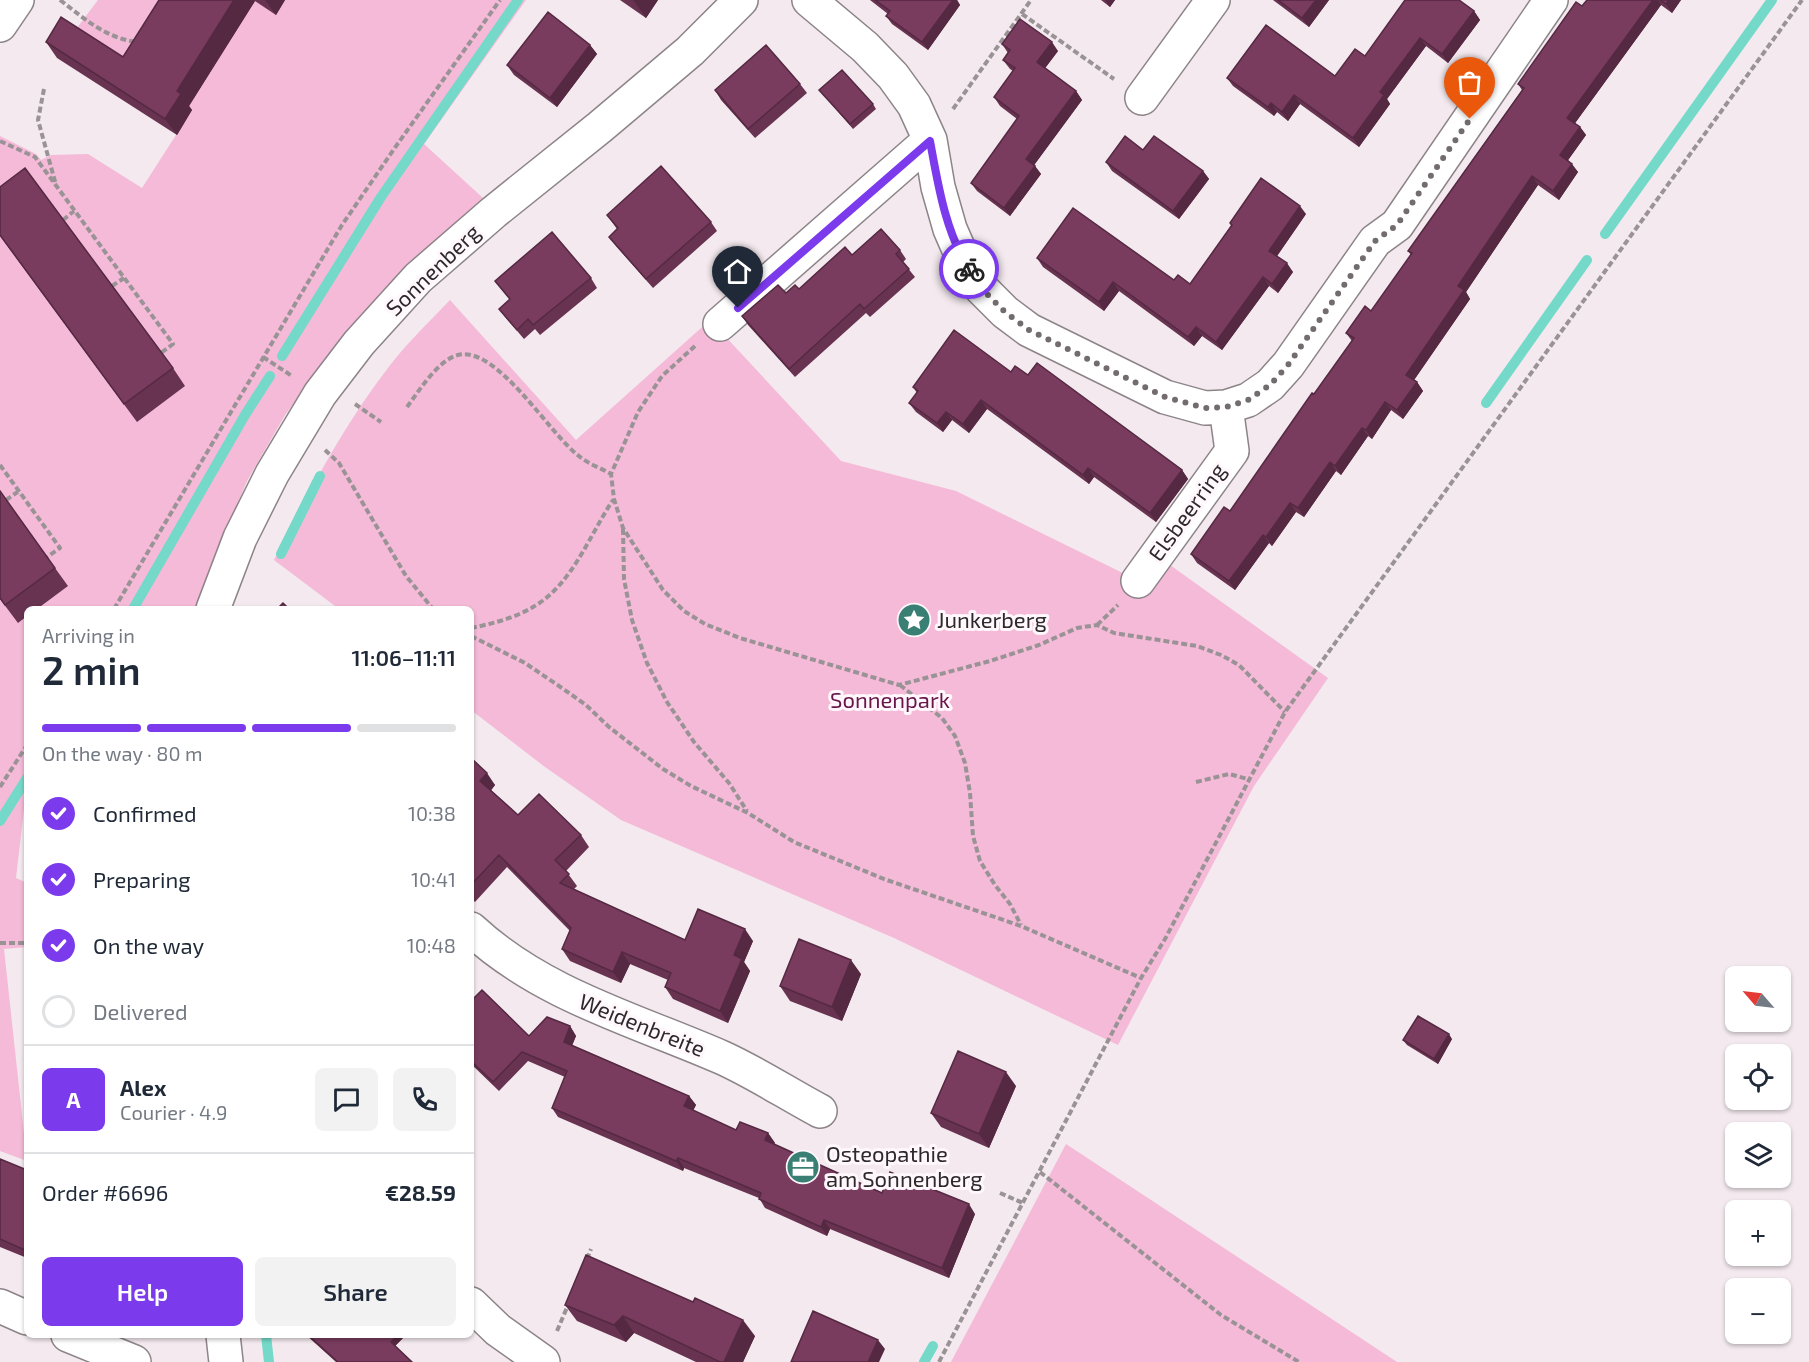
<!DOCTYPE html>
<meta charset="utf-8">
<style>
:root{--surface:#fff;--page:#f2f2f3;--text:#1f2937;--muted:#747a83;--line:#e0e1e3;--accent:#7c3aed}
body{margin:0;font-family:"Exo 2",sans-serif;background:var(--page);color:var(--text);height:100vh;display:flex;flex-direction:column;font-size:22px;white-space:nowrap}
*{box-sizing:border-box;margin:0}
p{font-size:20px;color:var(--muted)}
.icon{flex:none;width:33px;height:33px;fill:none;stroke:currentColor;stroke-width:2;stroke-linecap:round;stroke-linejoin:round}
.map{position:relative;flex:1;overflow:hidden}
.panel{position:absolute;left:24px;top:606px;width:450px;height:732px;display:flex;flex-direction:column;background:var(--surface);border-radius:9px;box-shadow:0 2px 4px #0004}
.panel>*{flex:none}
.needle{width:39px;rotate:298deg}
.fabs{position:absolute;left:1725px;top:966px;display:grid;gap:12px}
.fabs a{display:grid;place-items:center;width:66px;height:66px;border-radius:9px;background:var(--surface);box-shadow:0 2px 4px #0004;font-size:30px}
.pin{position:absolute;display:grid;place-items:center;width:51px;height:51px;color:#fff;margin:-62px -26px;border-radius:50% 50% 50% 0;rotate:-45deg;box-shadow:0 0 6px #0007}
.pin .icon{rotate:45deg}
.courier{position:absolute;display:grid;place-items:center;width:60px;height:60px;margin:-30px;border:4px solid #7c3aed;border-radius:50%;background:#fff;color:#222;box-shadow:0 2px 8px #0007}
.overview em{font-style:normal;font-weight:600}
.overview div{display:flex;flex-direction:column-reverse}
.overview{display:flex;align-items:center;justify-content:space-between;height:102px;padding:0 18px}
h1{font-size:39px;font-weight:600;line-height:45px}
.bar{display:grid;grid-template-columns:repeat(4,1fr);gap:9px 6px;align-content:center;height:72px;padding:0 18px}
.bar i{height:8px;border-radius:4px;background:var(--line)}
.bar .active{background:var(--accent)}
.bar p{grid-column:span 4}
.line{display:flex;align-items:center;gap:15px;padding:0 18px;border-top:2px solid var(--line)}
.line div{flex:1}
.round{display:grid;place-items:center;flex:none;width:63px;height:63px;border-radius:9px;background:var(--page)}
ol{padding:0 18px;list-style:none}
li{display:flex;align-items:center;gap:18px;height:66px}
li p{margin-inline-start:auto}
li .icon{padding:6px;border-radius:50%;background:var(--accent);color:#fff;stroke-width:4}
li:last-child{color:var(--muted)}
li i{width:33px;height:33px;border:3px solid var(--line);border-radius:50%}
.button{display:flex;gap:12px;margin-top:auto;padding:12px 18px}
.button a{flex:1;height:69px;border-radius:9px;background:var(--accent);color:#fff;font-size:24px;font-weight:600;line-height:69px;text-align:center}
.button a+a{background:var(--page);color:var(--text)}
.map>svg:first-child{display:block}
</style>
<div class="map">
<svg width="1809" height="1362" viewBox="0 0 1809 1362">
<rect width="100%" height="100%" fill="#f3e9ee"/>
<path fill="#f4bad8" d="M98,0H526L424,144L483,198L405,267L336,348L285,415L247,481L213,561L195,609H27V783L16,878L27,883V947L4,949L27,1161L0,1151V136L36,154L41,160L51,155L88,154L142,188L192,110L73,33Z
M450,300L576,440L710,320L841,461L956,491L1143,583L1163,560L1328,678L1254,786L1118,1045L894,938L621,820L545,767L471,710V609H339L274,560C309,492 344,424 391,364C409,341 430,321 450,300Z
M1066,1144L1397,1362H951Z"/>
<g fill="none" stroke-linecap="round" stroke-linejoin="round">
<path stroke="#74d9c9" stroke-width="10" d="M1605,234L1772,0
M282,356L381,197L518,0
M1486,403L1587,260
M281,554L320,476
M133,609L245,415L270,376
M0,821L27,778
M266,1335L269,1362
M924,1362L933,1346"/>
<g stroke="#8c8488" stroke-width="36">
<path id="street" d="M809,0L865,47L893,76L914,105L930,140L938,187L950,229L964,261L981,288L1005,312L1029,330L1165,397L1205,408L1226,407L1248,400L1270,385L1288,365L1375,241L1397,225L1551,0
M0,25L17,0
M1142,98L1213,0
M720,324L930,140
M1138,581L1232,451L1226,407
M213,609L240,538L272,474L320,394L359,343L418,278L494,212L600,127L690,51L741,0
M471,929C542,995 636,1020 723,1058C756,1073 788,1094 820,1111
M471,1304L498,1330L543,1362
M0,1306L27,1318
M68,1335L134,1362
M223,1335L226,1362"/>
</g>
<path stroke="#9a9396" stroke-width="4" stroke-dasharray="6 3" stroke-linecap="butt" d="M60,0C85,19 104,37 136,42
M1022,14L1114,79
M44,89L38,120L56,185
M953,109L1031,0
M0,141L35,157L173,344L161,353
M63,220L74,211
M112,286L124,278
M695,346L662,376L638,412L611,474L614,499L623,528L663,590L684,611L705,624L740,638L899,685L990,661L1039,645L1077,628L1097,625L1114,633L1197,646L1221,655L1239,665L1285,712
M263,357L292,376
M355,404L381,422
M407,407C419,391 438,360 458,355C497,345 550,435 579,456C588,464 601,468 611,474
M325,450L339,463L406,576L433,609
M0,465L60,548L47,557
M6,500L19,491
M623,529L624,579L632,620L647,663L667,702L694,742L729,783L747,811
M114,609L342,225L394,149L500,0
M1097,625L1118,605
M471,628C491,624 515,618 533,607C572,585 589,536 613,500
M471,636L525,663L559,686L586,705L609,727L663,769L691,786L748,813L794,842L884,879L1021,926L1141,978
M900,685L942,718L955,736L965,763L970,793L973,836L980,861L995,885L1010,904L1021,925
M1196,782L1229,774L1248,779
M0,787L27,745
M0,943H27
M1040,1172L1221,1315L1299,1362
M1000,1193L1023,1203
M587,1259L591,1249
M557,1331L568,1305
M939,1362L1141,978L1165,939L1285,712L1802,0"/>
<use href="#street" stroke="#fff" stroke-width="33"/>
</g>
<path fill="#683351" d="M159,0H285L276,15L255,1L189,106L192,110L177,135L57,58L46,42L123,57Z
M620,0H658L646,18Z
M870,0H957L960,5L928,50L892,24L886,16L888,14Z
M1101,0H1115L1110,7Z
M1273,0H1329L1309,27Z
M1587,0H1681L1672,13L1661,5L1575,123L1580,127L1586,135L1568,160L1578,172L1559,200L1538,185L1466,292L1470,299L1414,380L1417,382L1423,391L1403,419L1391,410L1372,439L1368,436L1341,475L1336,471L1304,517L1296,512L1272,546L1269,543L1235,590L1197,563L1191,554L1230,511L1314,394L1352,341L1346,333L1371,311L1411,255L1408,251L1522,90L1518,84Z
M1474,11L1480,20L1448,63L1426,46L1387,99L1390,104L1359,147L1300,104L1288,121L1277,112L1274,116L1233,86L1227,78L1335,76L1365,56Z
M1002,44L1058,51L1045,68L1076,91L1082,100L1034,165L1041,174L1010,216L977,191L971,183L1017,119L1000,106L994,97L1013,71L1010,69L1003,60L1008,53Z
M590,45L597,54L557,107L514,75L507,65Z
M800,84L807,93L755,138L721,100L715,90Z
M819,90L873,104L876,109L853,129Z
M1143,150L1203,171L1209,179L1179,219L1112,171L1106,162Z
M0,187L173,368L185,386L137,422L0,236Z
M1306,214L1277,256L1293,272L1278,293L1269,286L1222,350L1202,336L1194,346L1119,291L1104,311L1043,267L1037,258L1174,280L1190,284L1231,226L1230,223Z
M607,215L711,222L717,231L653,288L616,246L609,237L617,229Z
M900,250L906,259L903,262L915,277L870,317L866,313L795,377L748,325L742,316L786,293L799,289L852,255Z
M591,278L597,288L540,335L535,329L524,339L506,318L499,309L510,300L495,281Z
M1011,372L1028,375L1182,470L1188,479L1156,522L1094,477L1089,484L987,409L969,433L952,420L943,432L916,412L909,403L917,393L913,387Z
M55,568L68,586L37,609H27V616L18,623L0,599Z
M471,758L495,785L491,790L518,815L581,835L589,847L566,871L577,886L574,889L685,940L753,941L744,962L750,971L728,1023L673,999L665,987L668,980L630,964L621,983L570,961L562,949L570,931L507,867L475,902L471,898Z
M861,974L842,1021L790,1001L780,986Z
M471,1001L529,1036L570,1026L576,1036L572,1045L689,1096L696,1105L693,1110L736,1130L768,1133L775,1143L774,1144L882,1193L975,1214L949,1278L830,1229L827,1236L765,1208L759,1198L684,1168L683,1171L558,1117L552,1108L565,1077L528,1061L499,1091L471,1064Z
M1452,1039L1438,1064L1407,1045L1403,1040Z
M1016,1086L989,1148L941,1127L931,1113Z
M0,1159L27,1170V1258L0,1247Z
M471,1172L474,1176L471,1179Z
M565,1305L755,1336L743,1362H696L634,1333L626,1342L577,1321Z
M306,1335H406L395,1346L412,1362H336Z"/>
<path fill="#552942" d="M234,0H254L255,1L189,106L192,110L177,135L165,119L177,91Z
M265,0H285L276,15Z
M633,0H658L646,18Z
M953,0H957L960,5L928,50L922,42Z
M1105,0H1115L1110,7Z
M1316,0H1329L1309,27L1302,18Z
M1653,0H1658L1661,5L1573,126L1567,118Z
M1669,0H1681L1672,13L1666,4Z
M1474,11L1480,20L1448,63L1442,54Z
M1420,38L1426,46L1387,99L1390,104L1359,147L1353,138L1380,92Z
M1052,42L1058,51L1043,71L1037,62Z
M590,45L597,54L557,107L550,98Z
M1076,91L1082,100L1032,168L1026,159Z
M1294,95L1300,104L1288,121L1282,112Z
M1271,103L1277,112L1274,116L1268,107Z
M1580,127L1586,135L1566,163L1560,155Z
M1572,164L1578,172L1559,200L1553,191Z
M1035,166L1041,174L1010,216L1004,208Z
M1203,171L1209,179L1179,219L1173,211Z
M1532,176L1538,185L1466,292L1470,299L1412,383L1406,375L1458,286Z
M1300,206L1306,214L1275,259L1269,251Z
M1287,263L1293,272L1278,293L1272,284Z
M1263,277L1269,286L1222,350L1216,342Z
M1113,282L1119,291L1104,311L1099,302Z
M1196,327L1202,336L1194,346L1188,337Z
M1417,382L1423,391L1403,419L1397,410Z
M981,400L987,409L969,433L963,424Z
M1385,402L1391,410L1372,439L1366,430Z
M946,412L952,420L943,432L937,423Z
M1362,428L1368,436L1341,475L1335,466Z
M1330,462L1336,471L1304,517L1298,508Z
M1088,468L1094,477L1089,484L1083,475Z
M1182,470L1188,479L1156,522L1150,513Z
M1290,503L1296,512L1272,546L1266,537Z
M1263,535L1269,543L1235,590L1229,581Z
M487,773L495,785L489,793L480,781Z
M745,929L753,941L744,962L750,971L728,1023L720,1011L734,955Z
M622,952L630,964L621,983L613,972Z
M851,960L861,974L842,1021L832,1007Z
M570,1026L576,1036L570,1051L564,1042Z
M1449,1034L1452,1039L1438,1064L1434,1059Z
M1006,1072L1016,1086L989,1148L979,1134Z
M689,1096L696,1105L691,1115L684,1106Z
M768,1133L775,1143L772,1149L765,1140Z
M678,1158L684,1168L683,1171L676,1161Z
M969,1204L975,1214L949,1278L942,1268Z
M824,1220L830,1229L827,1236L821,1227Z
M623,1316L634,1333L626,1342L614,1325Z
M743,1320L755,1336L743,1362H724Z
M398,1335H406L394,1347L391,1342Z
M878,1340L885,1349L879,1362H868Z"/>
<path fill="#793b5e" stroke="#552942" stroke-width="1.5" d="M159,0H234L177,91L181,94L165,119L46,42L61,17L123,57Z
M875,0H953L922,42L886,16L890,11Z
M1278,0H1316L1302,18Z
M1405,0H1459L1474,11L1442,54L1420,38L1380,92L1384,95L1353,138L1294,95L1282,112L1271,103L1268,107L1227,78L1266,25L1335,76L1355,49L1365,56Z
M1587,0H1653L1567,118L1580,127L1560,155L1572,164L1553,191L1532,176L1458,286L1464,290L1406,375L1417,382L1397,410L1385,402L1366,430L1362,428L1335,466L1330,462L1298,508L1290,503L1266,537L1263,535L1229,581L1191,554L1224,507L1230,511L1312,393L1314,394L1354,338L1346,333L1365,306L1371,311L1412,253L1408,251L1524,88L1518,84L1576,2L1582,6Z
M1660,0H1669L1666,4Z
M548,12L590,45L550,98L507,65Z
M1020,19L1052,42L1037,62L1076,91L1026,159L1035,166L1004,208L971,183L1019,116L994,97L1015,68L1003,60L1010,50L1002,44Z
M766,45L800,84L748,129L715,90Z
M842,70L873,104L850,124L819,90Z
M1125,136L1143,150L1154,136L1203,171L1173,211L1106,162Z
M661,166L711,222L646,279L609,237L618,228L607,215Z
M25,168L173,368L124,404L0,235V187Z
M1261,178L1300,206L1269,251L1287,263L1272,284L1263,277L1216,342L1196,327L1188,337L1113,282L1099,302L1037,258L1073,208L1174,280L1178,275L1190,284L1232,225L1230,223Z
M881,229L900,250L896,254L909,269L864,309L860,304L789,369L742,316L778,285L786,293L795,285L799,289L845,247L852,255Z
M552,232L591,278L533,325L528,319L517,330L499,309L510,299L495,281Z
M954,330L1011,372L1015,366L1028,375L1037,363L1182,470L1150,513L1088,468L1083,475L981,400L963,424L946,412L937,423L909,403L918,391L913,387Z
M0,491L55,568L5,605L0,598Z
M283,603L289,609H277Z
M471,758L487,773L480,781L518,815L539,794L581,835L555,860L569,874L560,883L685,940L698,909L745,929L734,955L742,959L720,1011L665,987L671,973L622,952L613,972L562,949L571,928L499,855L471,885Z
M799,939L851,960L832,1007L780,986Z
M482,990L529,1036L547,1017L570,1026L564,1042L689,1096L684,1106L736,1130L740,1122L768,1133L765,1140L882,1193L890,1172L969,1204L942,1268L824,1220L821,1227L759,1199L761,1193L678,1158L676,1161L552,1108L567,1071L522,1052L493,1082L471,1061V1001Z
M1418,1016L1449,1034L1434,1059L1403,1040Z
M958,1051L1006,1072L979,1134L931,1113Z
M0,1159L27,1170V1251L0,1239Z
M586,1255L693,1302L695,1298L743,1320L724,1362H720L623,1316L614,1325L565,1305Z
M813,1311L878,1340L868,1362H791Z
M308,1335H398L391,1342L412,1362H338Z"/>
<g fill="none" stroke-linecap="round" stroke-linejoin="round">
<path stroke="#726c6f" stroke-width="6" stroke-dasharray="0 10.8" d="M969,269L981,288L1005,312L1029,330L1165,397L1205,408L1226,407L1248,400L1270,385L1288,365L1375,241L1397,225L1470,119"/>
<path stroke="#7c3aed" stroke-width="8" d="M738,308L930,141C938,184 945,231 969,269"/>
</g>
<defs>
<g id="sight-disc" transform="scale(1.725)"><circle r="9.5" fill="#3a7f74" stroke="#fff7fb"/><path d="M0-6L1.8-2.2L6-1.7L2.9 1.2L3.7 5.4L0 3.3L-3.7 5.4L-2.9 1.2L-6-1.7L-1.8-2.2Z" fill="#fff"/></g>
<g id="office-disc" transform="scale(1.725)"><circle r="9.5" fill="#3a7f74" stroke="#fff7fb"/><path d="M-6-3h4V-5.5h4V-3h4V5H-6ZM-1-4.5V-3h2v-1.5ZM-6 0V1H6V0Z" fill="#fff"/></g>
</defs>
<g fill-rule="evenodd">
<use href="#sight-disc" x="914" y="620"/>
<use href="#office-disc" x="803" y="1167"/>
</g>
<g text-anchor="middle" stroke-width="6" stroke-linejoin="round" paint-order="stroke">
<g font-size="22" fill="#2c292a" stroke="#fff7fb">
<text transform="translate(433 270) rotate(-44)" y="8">Sonnenberg</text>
<text transform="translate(1187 512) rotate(-54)" y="8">Elsbeerring</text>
<text transform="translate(642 1025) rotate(22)" y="8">Weidenbreite</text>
</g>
<g font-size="22" fill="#2c292a" stroke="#fff7fb" text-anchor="start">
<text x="937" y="628">Junkerberg</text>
<text x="826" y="1162">Osteopathie<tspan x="826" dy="25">am Sonnenberg</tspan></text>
</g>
<g font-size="22" fill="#68164a" stroke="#fff7fb">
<text x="890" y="708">Sonnenpark</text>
</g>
</g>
</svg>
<div class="fabs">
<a><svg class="needle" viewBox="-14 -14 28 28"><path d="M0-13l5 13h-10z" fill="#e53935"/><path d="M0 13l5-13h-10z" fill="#747a83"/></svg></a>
<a><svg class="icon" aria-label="locate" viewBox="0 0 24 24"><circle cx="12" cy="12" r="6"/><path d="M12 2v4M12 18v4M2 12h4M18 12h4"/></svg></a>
<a><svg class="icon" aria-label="layers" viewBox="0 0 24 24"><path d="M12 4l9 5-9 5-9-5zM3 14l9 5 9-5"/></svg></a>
<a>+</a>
<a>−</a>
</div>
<div class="pin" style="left:1470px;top:119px;background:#ea580c"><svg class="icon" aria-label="bag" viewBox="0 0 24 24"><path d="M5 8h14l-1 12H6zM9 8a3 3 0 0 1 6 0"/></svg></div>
<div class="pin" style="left:738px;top:308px;background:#1f2937"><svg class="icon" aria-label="home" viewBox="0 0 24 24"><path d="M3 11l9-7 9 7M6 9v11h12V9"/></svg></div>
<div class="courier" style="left:969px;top:269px"><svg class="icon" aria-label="bike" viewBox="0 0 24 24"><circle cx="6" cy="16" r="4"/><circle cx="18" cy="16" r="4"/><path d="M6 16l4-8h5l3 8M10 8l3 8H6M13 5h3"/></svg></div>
<section class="panel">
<div class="overview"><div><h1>2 min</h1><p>Arriving in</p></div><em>11:06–11:11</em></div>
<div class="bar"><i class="active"></i><i class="active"></i><i class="active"></i><i></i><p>On the way · 80 m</p></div>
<ol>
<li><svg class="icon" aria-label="check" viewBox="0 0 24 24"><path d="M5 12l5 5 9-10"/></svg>Confirmed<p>10:38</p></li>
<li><svg class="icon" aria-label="check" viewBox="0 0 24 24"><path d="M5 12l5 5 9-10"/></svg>Preparing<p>10:41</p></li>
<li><svg class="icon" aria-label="check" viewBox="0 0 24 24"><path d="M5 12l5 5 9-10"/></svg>On the way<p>10:48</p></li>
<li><i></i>Delivered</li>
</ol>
<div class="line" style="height:108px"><b class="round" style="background:var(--accent);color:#fff">A</b><div><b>Alex</b><p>Courier · 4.9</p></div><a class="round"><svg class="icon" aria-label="chat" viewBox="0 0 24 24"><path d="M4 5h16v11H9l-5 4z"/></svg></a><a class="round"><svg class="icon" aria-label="phone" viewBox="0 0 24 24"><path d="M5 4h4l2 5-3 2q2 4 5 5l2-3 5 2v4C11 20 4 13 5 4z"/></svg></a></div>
<div class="line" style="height:78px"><div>Order #6696</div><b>€28.59</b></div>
<div class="button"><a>Help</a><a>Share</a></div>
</section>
</div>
